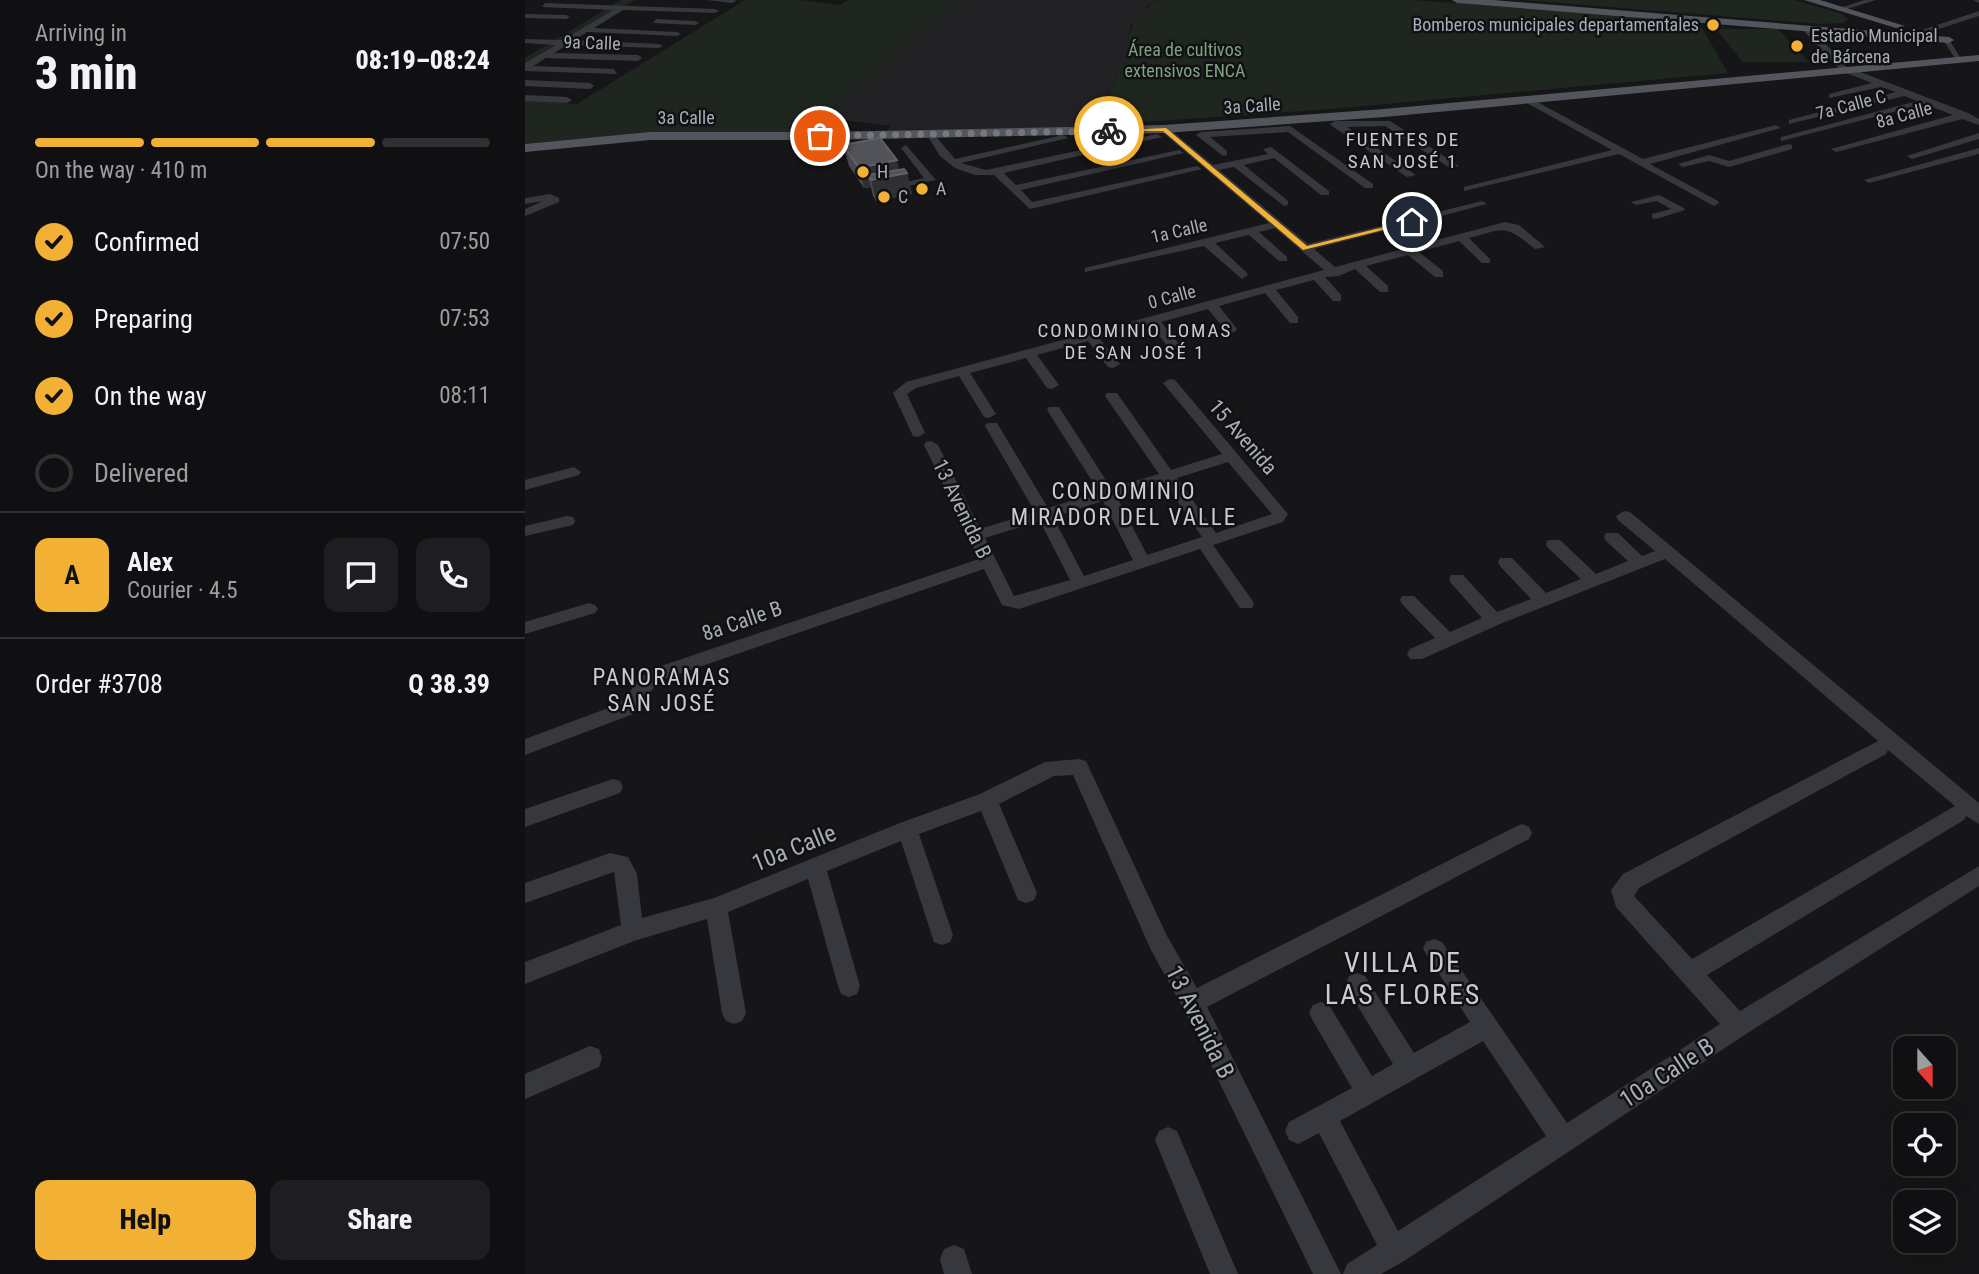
<!DOCTYPE html>
<meta charset="utf-8">
<style>
:root{--surface:#101012;--page:#1e1e20;--text:#f1f3f6;--muted:#9c9d9f;--line:#303032;--accent:#f2b134}
body{margin:0;font-family:"Roboto Condensed",sans-serif;background:var(--page);color:var(--text);height:100vh;display:flex;flex-direction:column;font-size:26px;white-space:nowrap}
*{box-sizing:border-box;margin:0}
p{font-size:23px;color:var(--muted)}
.icon{flex:none;width:38px;height:38px;fill:none;stroke:currentColor;stroke-width:2;stroke-linecap:round;stroke-linejoin:round}
.map{position:relative;flex:1;overflow:hidden}
.details{display:flex;flex-direction:column;background:var(--surface);width:525px}
.details>*{flex:none}
.needle{width:46px;rotate:159deg}
.tools{position:absolute;left:1368px;top:1036px;display:grid;gap:14px}
.tools a{display:grid;place-items:center;width:63px;height:63px;border-radius:14px;background:var(--surface);box-shadow:0 7px 28px #0002,0 0 0 2px var(--line);font-size:35px}
.pin{position:absolute;display:grid;place-items:center;width:60px;height:60px;color:#fff;margin:-30px;border:4px solid #fff;border-radius:50%;box-shadow:0 2px 7px #0007}
.courier{position:absolute;display:grid;place-items:center;width:70px;height:70px;margin:-35px;border:5px solid #f2b134;border-radius:50%;background:#fff;color:#222;box-shadow:0 2px 9px #0007}
.headline em{font-style:normal;font-weight:800}
.headline div{display:flex;flex-direction:column-reverse}
.headline{display:flex;align-items:center;justify-content:space-between;height:119px;padding:0 35px}
h1{font-size:46px;font-weight:800;line-height:52px}
.bar{display:grid;grid-template-columns:repeat(4,1fr);gap:10px 7px;align-content:center;height:84px;padding:0 35px}
.bar i{height:9px;border-radius:5px;background:var(--line)}
.bar .selected{background:var(--accent)}
.bar p{grid-column:span 4}
.line{display:flex;align-items:center;gap:18px;padding:0 35px;border-top:2px solid var(--line)}
.line div{flex:1}
.round{display:grid;place-items:center;flex:none;width:74px;height:74px;border-radius:14px;background:var(--page)}
ol{padding:0 35px;list-style:none}
li{display:flex;align-items:center;gap:21px;height:77px}
li p{margin-inline-start:auto}
li .icon{padding:7px;border-radius:50%;background:var(--accent);color:#111;stroke-width:4}
li:last-child{color:var(--muted)}
li i{width:38px;height:38px;border:4px solid var(--line);border-radius:50%}
.cta{display:flex;gap:14px;margin-top:auto;padding:14px 35px}
.cta a{flex:1;height:80px;border-radius:14px;background:var(--accent);color:#111;font-size:28px;font-weight:800;line-height:80px;text-align:center}
.cta a+a{background:var(--page);color:var(--text)}
main{display:flex;flex:1;min-height:0}
.map>svg:first-child{display:block}
</style>
<main>
<section class="details">
<div class="headline"><div><h1>3 min</h1><p>Arriving in</p></div><em>08:19–08:24</em></div>
<div class="bar"><i class="selected"></i><i class="selected"></i><i class="selected"></i><i></i><p>On the way · 410 m</p></div>
<ol>
<li><svg class="icon" aria-label="check" viewBox="0 0 24 24"><path d="M5 12l5 5 9-10"/></svg>Confirmed<p>07:50</p></li>
<li><svg class="icon" aria-label="check" viewBox="0 0 24 24"><path d="M5 12l5 5 9-10"/></svg>Preparing<p>07:53</p></li>
<li><svg class="icon" aria-label="check" viewBox="0 0 24 24"><path d="M5 12l5 5 9-10"/></svg>On the way<p>08:11</p></li>
<li><i></i>Delivered</li>
</ol>
<div class="line" style="height:126px"><b class="round" style="background:var(--accent);color:#111">A</b><div><b>Alex</b><p>Courier · 4.5</p></div><a class="round"><svg class="icon" aria-label="chat" viewBox="0 0 24 24"><path d="M4 5h16v11H9l-5 4z"/></svg></a><a class="round"><svg class="icon" aria-label="phone" viewBox="0 0 24 24"><path d="M5 4h4l2 5-3 2q2 4 5 5l2-3 5 2v4C11 20 4 13 5 4z"/></svg></a></div>
<div class="line" style="height:91px"><div>Order #3708</div><b>Q 38.39</b></div>
<div class="cta"><a>Help</a><a>Share</a></div>
</section>
<div class="map">
<svg width="1454" height="1274" viewBox="0 0 1454 1274">
<rect width="100%" height="100%" fill="#161618"/>
<path fill="#222225" d="M439,0H634L623,6L606,26L596,68L573,111L554,117L546,127L362,130L366,126L318,120L294,133H276Z"/>
<path fill="#1e261f" d="M96,0H110L0,67V58Z
M220,0H275L315,5L323,0H439L276,133L130,132L0,144V100L52,104Z
M634,0H888L1173,21L1203,73L807,109L546,127L554,117L573,111C580,97 589,85 594,71C607,38 599,20 634,0Z
M999,0H1270L1317,14L1323,20L1318,23L1296,24Z
M1191,29H1253L1284,62H1218Z"/>
<g fill="none" stroke-linecap="round" stroke-linejoin="round">
<path fill="#37383d" fill-rule="evenodd" d="M182,0H210L211,1L207,3Z
M1339,0H1351L1316,11L1312,9Z
M1448,0H1454V3Z
M20,3L190,9L194,11L190,13L98,10L69,28L152,32L156,34L152,36L62,32L49,40L134,44L138,46L134,48L42,45L29,53L113,55L117,58L113,61L21,58L8,66L89,69L92,74L0,71V63L31,45L0,43V39L38,40L88,10L17,7Z
M1454,11V16L1398,34L1391,32Z
M0,14L41,15L45,17L41,19L0,18Z
M131,19L170,21L174,23L170,25L128,23Z
M1278,26H1284L1322,67L1443,113L1454,119V125L1437,119L1311,152L1306,149L1428,115L1400,104L1256,141V137L1392,101L1379,96L1264,124V120L1371,92L1356,87L1304,98V94L1347,83L1316,71L1278,30Z
M1417,38H1423L1437,60H1431Z
M0,80L65,83L69,86L65,89L0,86Z
M0,95L42,97L47,100L42,103L0,101Z
M1003,97L1118,159L1251,125L1256,128L1125,164L1193,201L1194,203L1189,206L1094,154L939,191V187L1087,150L1000,102V98Z
M810,121H865L934,166L925,168L860,126L822,127L891,175L882,177L807,126L805,124Z
M765,126L848,184V188H840L763,132L685,137L702,151V155L698,156L671,135L676,132Z
M636,127H642L688,165L743,154L738,149L746,147L804,191V195H796L749,158L719,165L763,201V205L759,206L709,167L694,170L783,244L957,201L962,204L789,249L810,267L980,222L994,225L1020,247L1010,249C979,224 982,228 944,238L965,259V263H957L934,241L894,252L918,271V277H910L883,255L841,266L863,286V292H855L830,269L814,276L800,277L816,295V301H808L789,280L751,290L773,317V323H765L740,293L694,306L712,329L710,332H702L683,309L636,322L654,344L653,347H643L625,324L574,338L595,364L588,368L583,367L563,341L512,355L534,385L527,389L522,388L501,358L445,373L471,414L464,418L459,417L434,376L391,388L382,394L400,433L393,437L388,436L368,393L381,382L799,270L750,228L734,232L762,257V261H754L724,235L690,243L721,272L723,275L717,279L679,246L560,272V268L744,223L636,131Z
M407,132L430,159L538,135L543,138L436,163L461,170L632,134L637,137L479,173L491,185L654,150L659,153L496,190L507,202L672,166L677,169L505,209L469,175H450L430,168L415,156L402,135Z
M1454,133V139L1387,159L1382,156Z
M1264,144L1267,145V149L1204,167L1184,161L1158,167L1153,164L1184,155L1204,161Z
M381,145L411,180L359,191V187L399,178L376,148Z
M1454,148V154L1344,183L1339,180Z
M25,194L34,198V202L0,216V209L18,201L0,204V198Z
M1134,195L1159,208L1160,210L1131,219L1127,218V214L1146,209L1132,201L1111,205L1106,202Z
M645,379L650,380L763,514L758,522L688,545L727,600L729,604L727,608H715L675,549L494,609L477,605L459,569L142,678L131,685L108,714L0,755V739L94,704L119,675L130,668L454,559L399,445L401,442L406,441L413,445L455,529L510,512L460,426L462,423H472L523,508L574,492L522,410L524,407H534L586,488L634,474L580,396L582,393H592L646,470L697,454L638,383ZM703,462L747,514L691,533L652,478ZM639,482L677,537L622,555L592,497ZM578,501L608,560L559,576L528,517ZM515,521L545,580L489,596L460,538Z
M49,467L56,472L54,475L0,490V480Z
M1099,511L1105,512L1454,803V824L1441,816L1439,820L1182,975L1215,1011L1454,866V886L1221,1034L879,1261L856,1274H818L822,1264L852,1245L794,1133L773,1144L764,1140L760,1131L764,1122L827,1088L788,1021L784,1013L788,1005L796,1002L804,1005L847,1076L868,1064L824,992L821,984L824,976L832,973L840,976L889,1053L945,1022L898,949L901,942L909,939L917,942L1042,1123L1195,1024L1091,907L1086,890L1098,874L1353,741L1140,559L975,624L897,659H885L882,654L885,649L910,638L877,604L875,600L877,596H889L925,632L957,618L926,583L924,579L926,575H938L972,612L1006,599L975,566L973,562L975,558H987L1021,593L1056,579L1023,548L1021,544L1023,540H1035L1071,574L1103,561L1081,541L1079,537L1081,533H1093L1117,556L1130,551L1093,520L1091,516ZM1363,750L1430,806L1167,959L1109,896L1114,888L1361,754ZM958,1041L1021,1136L873,1231L815,1121Z
M42,516L48,517L50,521L48,525L0,536V526Z
M64,603L70,605L73,609L70,613L0,634V622Z
M554,759L561,761L642,936L672,988L990,827L997,824L1004,827L1007,833L1004,839L682,1007L816,1274H788L659,1010L626,950L548,775L529,776L474,804L512,893L509,900L501,903L493,900L456,811L394,834L428,935L425,942L417,945L409,942L376,841L302,871L335,986L332,994L324,997L316,994L313,986L283,879L203,912L221,1013L217,1021L209,1024L201,1021L197,1013L182,919L109,941L0,984V962L96,925L89,872L0,903V883L85,853L103,857L112,874L117,918L189,898L375,823L455,794L520,762Z
M88,779L95,781L98,787L95,793L0,827V809Z
M65,1046L74,1049L77,1058L74,1067L0,1099V1074Z
M643,1127L652,1131L713,1274H685L630,1140L634,1131Z
M429,1245L439,1249L447,1274H419L415,1259L419,1249Z"/>
<path fill="#53555c" fill-rule="evenodd" d="M927,0H968L1424,37L1429,40L1424,43L932,3Z
M1279,0H1295L1380,26L1371,28Z
M1454,55V61L859,117L639,133L297,140H125L0,152V144L125,132H297L639,125L859,109Z"/>
</g>
<path fill="#47494d" d="M318,145L382,173L387,194L351,201L348,196L346,187L339,188L324,166Z"/>
<path fill="#2f3033" d="M372,160L375,174L382,173L387,194L351,201L346,180L343,175L346,187L339,188L334,168Z"/>
<path fill="#525359" stroke="#5f6168" stroke-width="2" d="M355,138L372,160L334,168L318,145Z
M379,169L382,173L346,180L343,175Z"/>
<path fill="#f2b134" d="M641,128L782,246L887,220L890,222L778,250L638,131H581Z"/>
<g fill="none" stroke-linecap="round" stroke-linejoin="round">
<path stroke="#757880" stroke-width="7" stroke-dasharray="0 12.6" d="M295,136L584,131"/>
</g>
<g fill="#f2b134" stroke="#111113" stroke-width="2.5">
<circle cx="1188" cy="25" r="7"/>
<circle cx="1272" cy="46" r="7"/>
<circle cx="338" cy="172" r="7"/>
<circle cx="397" cy="189" r="7"/>
<circle cx="359" cy="197" r="7"/>
</g>
<g text-anchor="middle" stroke-width="5" stroke-linejoin="round" paint-order="stroke">
<g font-size="18" fill="#a8adb8" stroke="#111113" text-anchor="start">
<text x="1174" y="31" text-anchor="end">Bomberos municipales departamentales</text>
<text x="1286" y="42">Estadio Municipal<tspan x="1286" dy="21">de Bárcena</tspan></text>
<text x="352" y="178">H</text>
<text x="411" y="195">A</text>
<text x="373" y="203">C</text>
</g>
<g font-size="18" fill="#a8adb8" stroke="#111113">
<text transform="translate(67 43) rotate(2)" y="6">9a Calle</text>
<text transform="translate(1326 105) rotate(-15)" y="6">7a Calle C</text>
<text transform="translate(727 106) rotate(-4)" y="6">3a Calle</text>
<text transform="translate(1379 115) rotate(-15)" y="6">8a Calle</text>
<text x="161" y="124">3a Calle</text>
<text transform="translate(654 231) rotate(-13)" y="6">1a Calle</text>
<text transform="translate(647 297) rotate(-15)" y="6">0 Calle</text>
</g>
<g font-size="18" fill="#7fa381" stroke="#111113">
<text x="660" y="56">Área de cultivos<tspan x="660" dy="21">extensivos ENCA</tspan></text>
</g>
<g font-size="19" letter-spacing="2" fill="#c9ccd4" stroke="#111113">
<text x="878" y="146">FUENTES DE<tspan x="878" dy="22">SAN JOSÉ 1</tspan></text>
<text x="610" y="337">CONDOMINIO LOMAS<tspan x="610" dy="22">DE SAN JOSÉ 1</tspan></text>
</g>
<g font-size="21" fill="#a8adb8" stroke="#111113">
<text transform="translate(718 437) rotate(49)" y="7">15 Avenida</text>
<text transform="translate(437 509) rotate(64)" y="7">13 Avenida B</text>
<text transform="translate(217 621) rotate(-19)" y="7">8a Calle B</text>
</g>
<g font-size="23" letter-spacing="2" fill="#c9ccd4" stroke="#111113">
<text x="599" y="499">CONDOMINIO<tspan x="599" dy="26">MIRADOR DEL VALLE</tspan></text>
<text x="137" y="685">PANORAMAS<tspan x="137" dy="26">SAN JOSÉ</tspan></text>
</g>
<g font-size="24" fill="#a8adb8" stroke="#111113">
<text transform="translate(269 848) rotate(-22)" y="8">10a Calle</text>
<text transform="translate(675 1022) rotate(63)" y="8">13 Avenida B</text>
<text transform="translate(1142 1073) rotate(-33)" y="8">10a Calle B</text>
</g>
<g font-size="28" letter-spacing="2" fill="#c9ccd4" stroke="#111113">
<text x="878" y="972">VILLA DE<tspan x="878" dy="32">LAS FLORES</tspan></text>
</g>
</g>
</svg>
<div class="tools">
<a><svg class="needle" viewBox="-14 -14 28 28"><path d="M0-13l5 13h-10z" fill="#e53935"/><path d="M0 13l5-13h-10z" fill="#9c9d9f"/></svg></a>
<a><svg class="icon" aria-label="locate" viewBox="0 0 24 24"><circle cx="12" cy="12" r="6"/><path d="M12 2v4M12 18v4M2 12h4M18 12h4"/></svg></a>
<a><svg class="icon" aria-label="layers" viewBox="0 0 24 24"><path d="M12 4l9 5-9 5-9-5zM3 14l9 5 9-5"/></svg></a>
</div>
<div class="pin" style="left:295px;top:136px;background:#ea580c"><svg class="icon" aria-label="bag" viewBox="0 0 24 24"><path d="M5 8h14l-1 12H6zM9 8a3 3 0 0 1 6 0"/></svg></div>
<div class="pin" style="left:887px;top:222px;background:#1f2937"><svg class="icon" aria-label="home" viewBox="0 0 24 24"><path d="M3 11l9-7 9 7M6 9v11h12V9"/></svg></div>
<div class="courier" style="left:584px;top:131px"><svg class="icon" aria-label="bike" viewBox="0 0 24 24"><circle cx="6" cy="16" r="4"/><circle cx="18" cy="16" r="4"/><path d="M6 16l4-8h5l3 8M10 8l3 8H6M13 5h3"/></svg></div>
</div>
</main>
